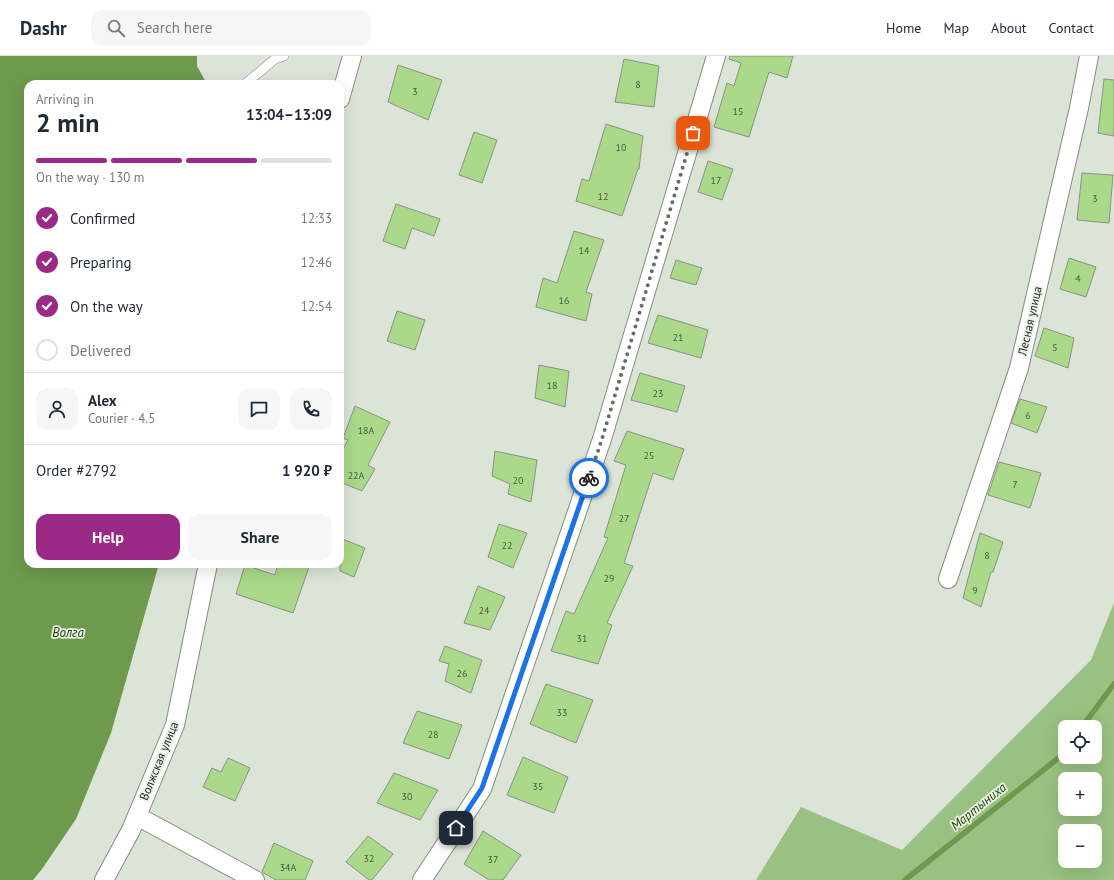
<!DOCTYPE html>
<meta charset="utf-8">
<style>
:root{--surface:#fff;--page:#f6f6f7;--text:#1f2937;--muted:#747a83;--line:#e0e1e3;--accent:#9b2986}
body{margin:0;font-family:"PT Sans",sans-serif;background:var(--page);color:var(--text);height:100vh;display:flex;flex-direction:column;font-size:15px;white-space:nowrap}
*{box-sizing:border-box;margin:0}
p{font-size:13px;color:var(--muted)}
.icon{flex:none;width:22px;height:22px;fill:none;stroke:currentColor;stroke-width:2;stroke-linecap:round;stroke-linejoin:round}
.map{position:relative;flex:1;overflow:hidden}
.panel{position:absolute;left:24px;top:24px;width:320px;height:488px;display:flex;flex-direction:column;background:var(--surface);border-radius:12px;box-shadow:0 4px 16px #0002}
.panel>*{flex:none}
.controls{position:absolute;left:1058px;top:664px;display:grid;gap:8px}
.controls a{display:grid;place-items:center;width:44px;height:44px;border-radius:8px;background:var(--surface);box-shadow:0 4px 16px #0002;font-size:20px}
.pin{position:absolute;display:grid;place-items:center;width:34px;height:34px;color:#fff;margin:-17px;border-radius:8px;box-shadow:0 2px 6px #0006}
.courier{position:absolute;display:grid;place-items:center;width:40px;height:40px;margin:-20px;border:3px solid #1a73e8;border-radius:50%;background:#fff;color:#222;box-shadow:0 1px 5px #0007}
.summary em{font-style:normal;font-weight:600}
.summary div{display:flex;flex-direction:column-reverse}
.summary{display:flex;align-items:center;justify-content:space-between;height:68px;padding:0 12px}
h1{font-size:26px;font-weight:600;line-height:30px}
.bar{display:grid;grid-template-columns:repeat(4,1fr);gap:6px 4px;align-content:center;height:48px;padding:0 12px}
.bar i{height:5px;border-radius:3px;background:var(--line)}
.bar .selected{background:var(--accent)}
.bar p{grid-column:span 4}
.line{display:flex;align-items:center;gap:10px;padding:0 12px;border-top:1px solid var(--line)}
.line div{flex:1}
.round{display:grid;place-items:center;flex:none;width:42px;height:42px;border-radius:12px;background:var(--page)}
ol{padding:0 12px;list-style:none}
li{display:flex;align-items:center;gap:12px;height:44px}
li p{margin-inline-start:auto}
li .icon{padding:4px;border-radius:50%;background:var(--accent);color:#fff;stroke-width:4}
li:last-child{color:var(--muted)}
li i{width:22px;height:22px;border:2px solid var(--line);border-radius:50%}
.cta{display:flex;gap:8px;margin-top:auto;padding:8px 12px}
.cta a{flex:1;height:46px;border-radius:12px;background:var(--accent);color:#fff;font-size:16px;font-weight:600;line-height:46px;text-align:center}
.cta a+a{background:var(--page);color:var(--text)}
header{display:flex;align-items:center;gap:24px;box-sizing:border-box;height:56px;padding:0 20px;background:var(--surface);border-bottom:1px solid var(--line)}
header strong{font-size:19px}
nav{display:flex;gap:22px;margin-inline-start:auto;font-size:14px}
.search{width:280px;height:36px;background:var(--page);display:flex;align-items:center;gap:10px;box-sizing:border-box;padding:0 14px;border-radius:12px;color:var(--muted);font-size:15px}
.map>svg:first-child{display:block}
</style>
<header>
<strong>Dashr</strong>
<div class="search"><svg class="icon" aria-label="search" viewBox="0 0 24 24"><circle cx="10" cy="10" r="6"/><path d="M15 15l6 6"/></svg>Search here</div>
<nav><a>Home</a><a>Map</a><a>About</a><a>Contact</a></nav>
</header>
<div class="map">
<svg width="1114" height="824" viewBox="0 0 1114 824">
<rect width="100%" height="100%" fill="#dbe4d6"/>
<path fill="#9ac181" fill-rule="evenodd" d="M1114,547V824H756L801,751L902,794L1091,604ZM1065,671H1095V701H1065ZM1065,723H1095V753H1065ZM1065,775H1095V805H1065Z"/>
<path fill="#6d9a4d" d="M0,0H197V10L207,28H28V508H159L111,677L76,763L42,813L33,824H0Z"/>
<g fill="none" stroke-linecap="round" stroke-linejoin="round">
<path stroke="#6d9a4d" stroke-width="5.5" d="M1082,671L1114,628
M905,824L1061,700L1065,694"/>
</g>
<path fill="#a9d989" stroke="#8b9386" d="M730,0H793L787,22L769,16L749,81L714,71L727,27L734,30L741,7L729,3Z
M624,3L659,10L654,51L615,46Z
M398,9L442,24L428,64L388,46Z
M1104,23L1114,24V80L1098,77Z
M606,68L643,80L639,113H638L622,160L576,145L582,123L589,125Z
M474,76L497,84L482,127L459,119Z
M708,105L733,113L722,144L698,136Z
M1082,117L1113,119L1109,167L1077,164Z
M396,148L440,163L434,180L412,172L405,193L383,185Z
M574,175L604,184L586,236L592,238L586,265L536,251L543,222L557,227Z
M1069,202L1096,211L1086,241L1060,233Z
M676,204L702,212L696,229L670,222Z
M397,255L425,264L415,294L387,285Z
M658,259L708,274L701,302L648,287Z
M1044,272L1074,282L1068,312L1035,300Z
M539,309L569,315L565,351L535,342Z
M640,317L685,330L677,356L631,344Z
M1020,343L1047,351L1037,377L1011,367Z
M355,350L390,366L368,409L375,413L362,435L340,426V399L348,384L343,382Z
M627,375L684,393L673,424L653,417L624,507L633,510L607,567L612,569L598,608L551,595L566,555L574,558L608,482L604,481L626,409L614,405Z
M495,395L537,404L531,446L508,438L510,428L492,420Z
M999,406L1041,417L1030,452L988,439Z
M499,468L527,477L513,512L488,501Z
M980,477L1003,486L993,516H991L981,551L963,542Z
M340,482L365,492L354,521L340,515Z
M278,508H310L293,557L236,538L245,509L275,519Z
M478,530L505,541L490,574L464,567Z
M445,590L482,604L471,637L445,625L449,608L439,605Z
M546,628L593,644L576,687L530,668Z
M417,655L462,669L449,703L403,687Z
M523,701L568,721L554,757L507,739Z
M228,702L250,712L235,745L203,731L212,712L221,716Z
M394,717L438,734L420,764L377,747Z
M483,775L521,799L503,824H489L464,808Z
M368,780L393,798L372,824H369L346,806Z
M274,787L313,805L305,824H276L262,816Z"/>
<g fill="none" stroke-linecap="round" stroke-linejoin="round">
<g stroke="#858d80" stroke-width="10">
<path id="lane" d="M245,28L275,3L284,0"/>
</g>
<g stroke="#858d80" stroke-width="20">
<path id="street" d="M340,43L352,0
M948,523L1019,312L1079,52L1089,0
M137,760L255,824
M104,824L131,774L175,669L208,508
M422,824L482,733L602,383L716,0"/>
</g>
<use href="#lane" stroke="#fff" stroke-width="9"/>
<use href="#street" stroke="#fff" stroke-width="18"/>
</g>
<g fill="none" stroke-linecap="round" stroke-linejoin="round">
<path stroke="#686d65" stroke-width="4" stroke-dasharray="0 7.2" d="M589,422L602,383L693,77"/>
<path stroke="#1a73e8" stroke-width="5" d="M456,772L482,732L589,422"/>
</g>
<g text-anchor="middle" stroke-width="3.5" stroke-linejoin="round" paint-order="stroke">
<g font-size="10" fill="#4a5840">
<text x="638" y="32">8</text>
<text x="415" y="39">3</text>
<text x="738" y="59">15</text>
<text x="621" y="95">10</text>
<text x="716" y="128">17</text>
<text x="603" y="144">12</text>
<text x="1095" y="146">3</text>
<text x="584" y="198">14</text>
<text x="1078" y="226">4</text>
<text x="564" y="248">16</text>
<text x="678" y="285">21</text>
<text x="1055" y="295">5</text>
<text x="552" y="333">18</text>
<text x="658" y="341">23</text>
<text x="1028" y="363">6</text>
<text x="366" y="378">18А</text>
<text x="649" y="403">25</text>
<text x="356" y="423">22А</text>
<text x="518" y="428">20</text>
<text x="1015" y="432">7</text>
<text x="624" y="466">27</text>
<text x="507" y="493">22</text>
<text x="987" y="503">8</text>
<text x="609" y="526">29</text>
<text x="975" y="538">9</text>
<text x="484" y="558">24</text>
<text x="582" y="586">31</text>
<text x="462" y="621">26</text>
<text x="562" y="660">33</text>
<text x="433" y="682">28</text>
<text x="538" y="734">35</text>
<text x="407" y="744">30</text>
<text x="369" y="806">32</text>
<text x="493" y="807">37</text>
<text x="288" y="815">34А</text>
</g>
<g font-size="12" fill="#2a2d28" stroke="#e8f1e3">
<text transform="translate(1030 265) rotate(-77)" y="4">Лесная улица</text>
<text transform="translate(159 705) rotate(-68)" y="4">Волжская улица</text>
</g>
<g font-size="13" font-style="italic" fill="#1d3a01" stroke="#e8f1e3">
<text x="68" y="581">Волга</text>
<text transform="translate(978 750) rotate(-39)" y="5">Мартыниха</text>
</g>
</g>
</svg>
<div class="controls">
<a><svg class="icon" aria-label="locate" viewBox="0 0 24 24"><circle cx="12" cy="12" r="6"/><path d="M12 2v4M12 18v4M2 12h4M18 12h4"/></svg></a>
<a>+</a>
<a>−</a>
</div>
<div class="pin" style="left:693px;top:77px;background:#ea580c"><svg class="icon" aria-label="bag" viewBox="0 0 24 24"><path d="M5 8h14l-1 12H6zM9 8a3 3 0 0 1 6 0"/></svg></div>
<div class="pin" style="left:456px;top:772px;background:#1f2937"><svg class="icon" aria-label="home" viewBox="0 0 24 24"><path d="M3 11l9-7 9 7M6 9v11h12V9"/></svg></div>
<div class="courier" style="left:589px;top:422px"><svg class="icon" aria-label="bike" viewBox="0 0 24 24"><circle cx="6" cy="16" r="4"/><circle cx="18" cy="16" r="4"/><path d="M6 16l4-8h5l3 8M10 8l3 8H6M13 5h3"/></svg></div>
<section class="panel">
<div class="summary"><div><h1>2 min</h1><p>Arriving in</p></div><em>13:04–13:09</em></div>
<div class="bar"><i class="selected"></i><i class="selected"></i><i class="selected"></i><i></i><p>On the way · 130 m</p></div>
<ol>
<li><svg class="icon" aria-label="check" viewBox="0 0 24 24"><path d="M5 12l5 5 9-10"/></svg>Confirmed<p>12:33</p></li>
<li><svg class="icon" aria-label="check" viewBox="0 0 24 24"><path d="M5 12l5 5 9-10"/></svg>Preparing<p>12:46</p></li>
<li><svg class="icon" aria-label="check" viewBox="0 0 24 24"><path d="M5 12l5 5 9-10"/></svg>On the way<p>12:54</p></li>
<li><i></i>Delivered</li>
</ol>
<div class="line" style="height:72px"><a class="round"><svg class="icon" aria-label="person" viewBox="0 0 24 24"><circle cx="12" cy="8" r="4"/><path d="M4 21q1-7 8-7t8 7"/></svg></a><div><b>Alex</b><p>Courier · 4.5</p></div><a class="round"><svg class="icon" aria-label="chat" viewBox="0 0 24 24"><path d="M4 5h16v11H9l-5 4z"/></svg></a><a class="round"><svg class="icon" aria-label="phone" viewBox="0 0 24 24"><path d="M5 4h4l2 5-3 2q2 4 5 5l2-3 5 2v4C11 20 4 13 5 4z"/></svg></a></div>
<div class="line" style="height:52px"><div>Order #2792</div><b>1 920 ₽</b></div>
<div class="cta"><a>Help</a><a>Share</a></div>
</section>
</div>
